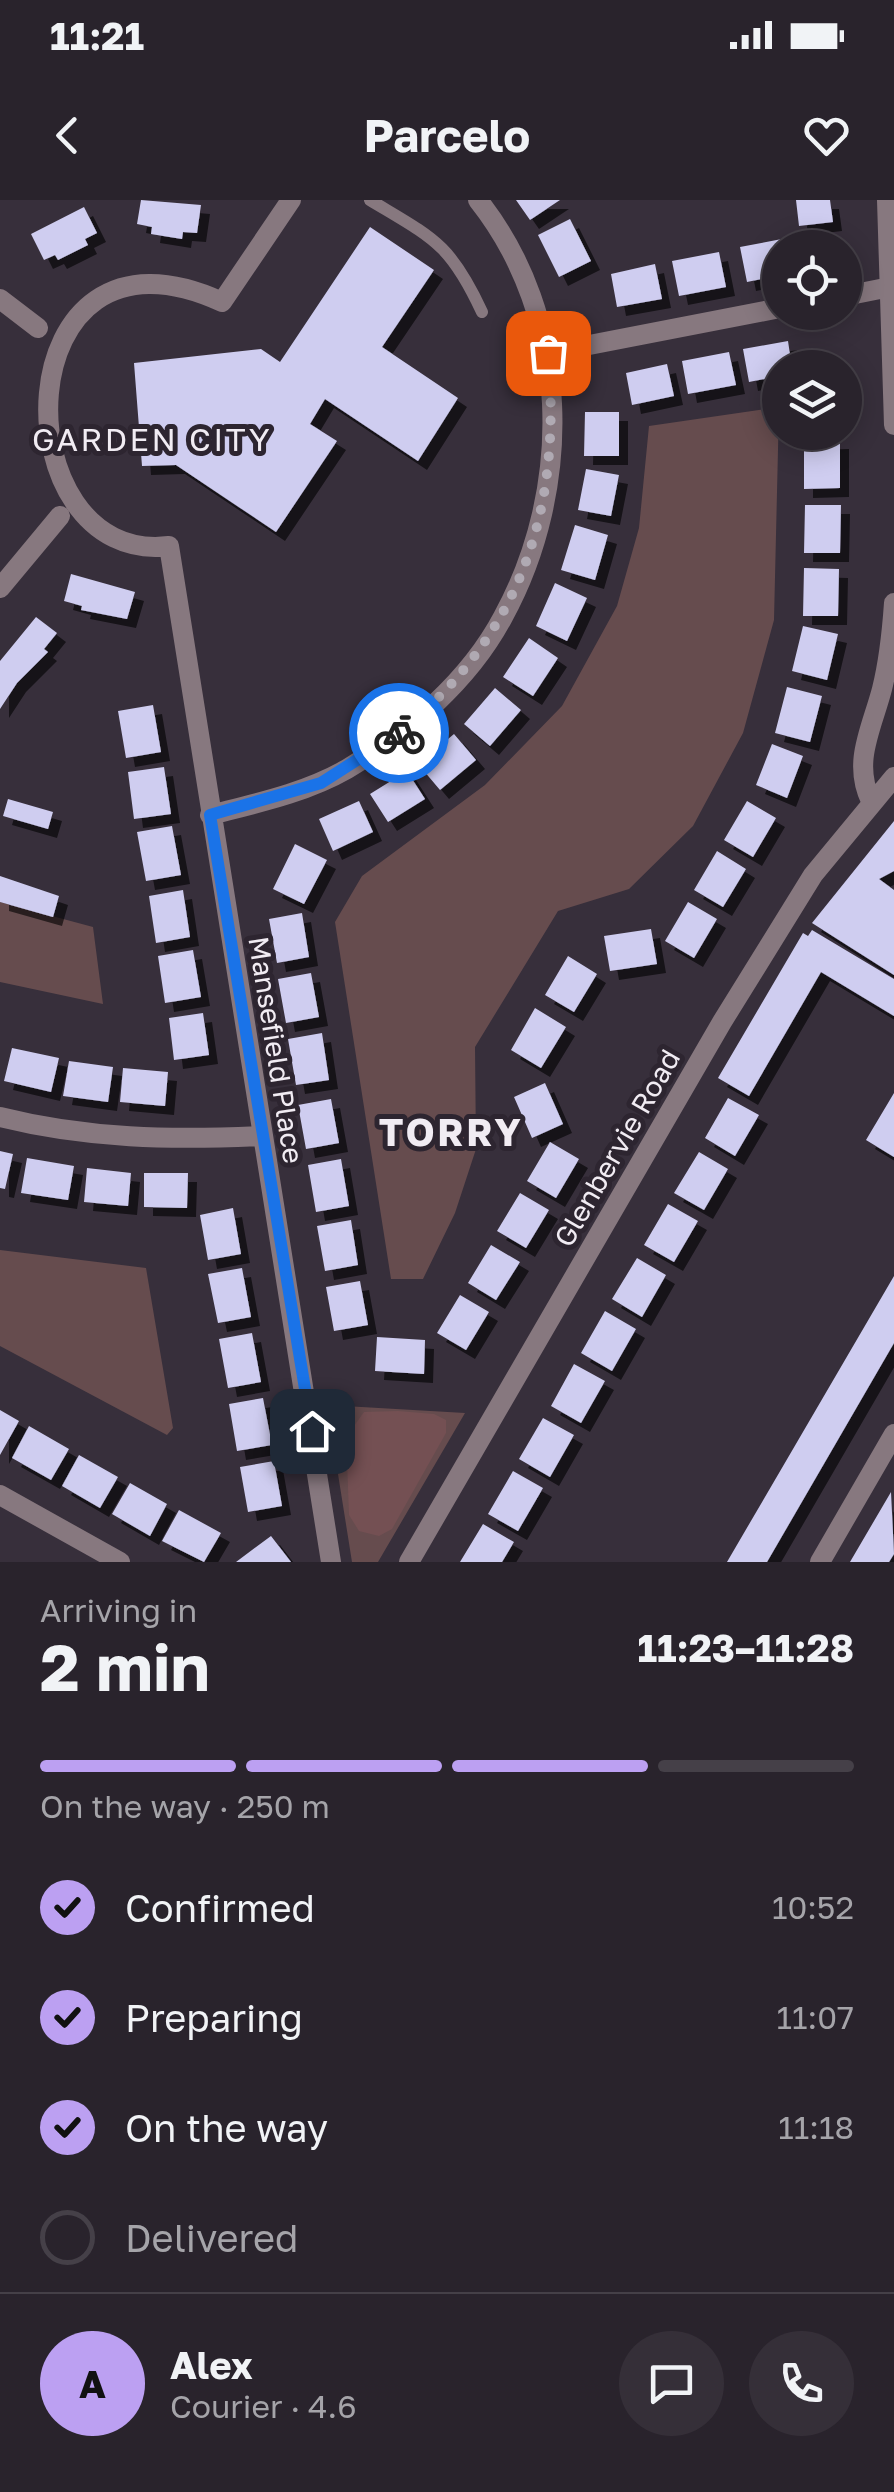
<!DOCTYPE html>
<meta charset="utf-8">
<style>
:root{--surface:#29232c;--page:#352f38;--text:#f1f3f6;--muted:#a5a4a9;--line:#454048;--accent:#bca0f2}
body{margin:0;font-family:"Golos Text",sans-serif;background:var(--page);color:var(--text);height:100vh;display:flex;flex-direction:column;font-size:38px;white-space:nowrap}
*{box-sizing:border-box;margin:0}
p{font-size:32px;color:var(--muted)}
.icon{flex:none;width:55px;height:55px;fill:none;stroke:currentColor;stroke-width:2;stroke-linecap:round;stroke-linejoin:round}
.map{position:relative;height:1362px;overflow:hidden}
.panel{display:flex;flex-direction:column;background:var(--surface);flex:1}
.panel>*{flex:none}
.buttons{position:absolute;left:762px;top:30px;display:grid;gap:20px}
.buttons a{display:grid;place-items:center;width:100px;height:100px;border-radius:50%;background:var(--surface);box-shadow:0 5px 25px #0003,0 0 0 2px var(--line);font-size:50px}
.pin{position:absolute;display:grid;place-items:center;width:85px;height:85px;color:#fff;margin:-42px;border-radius:20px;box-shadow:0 5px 15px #0006}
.courier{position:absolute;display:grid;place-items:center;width:100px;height:100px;margin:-50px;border:8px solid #1a73e8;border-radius:50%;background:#fff;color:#222;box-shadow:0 2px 12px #0007}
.summary em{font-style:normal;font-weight:700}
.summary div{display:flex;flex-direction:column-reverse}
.summary{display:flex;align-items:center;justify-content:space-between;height:170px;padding:0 40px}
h1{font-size:65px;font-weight:700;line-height:75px}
.bar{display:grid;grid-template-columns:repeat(4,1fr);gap:15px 10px;align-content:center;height:120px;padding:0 40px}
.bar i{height:12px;border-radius:8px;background:var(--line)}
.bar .active{background:var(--accent)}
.bar p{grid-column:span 4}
.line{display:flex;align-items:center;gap:25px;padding:0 40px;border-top:2px solid var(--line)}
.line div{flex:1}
.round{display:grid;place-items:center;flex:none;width:105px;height:105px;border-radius:52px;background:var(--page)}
ol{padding:0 40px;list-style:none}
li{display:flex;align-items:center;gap:30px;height:110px}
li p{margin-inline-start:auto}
li .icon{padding:10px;border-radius:50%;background:var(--accent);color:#111;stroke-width:4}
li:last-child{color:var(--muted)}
li i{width:55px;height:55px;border:5px solid var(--line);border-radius:50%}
.status{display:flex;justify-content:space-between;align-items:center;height:70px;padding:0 50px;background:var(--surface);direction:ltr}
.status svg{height:28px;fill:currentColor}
header{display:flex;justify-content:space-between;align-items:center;height:130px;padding:0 40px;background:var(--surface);font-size:45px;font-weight:700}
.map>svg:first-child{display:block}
</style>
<div class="status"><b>11:21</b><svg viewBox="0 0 49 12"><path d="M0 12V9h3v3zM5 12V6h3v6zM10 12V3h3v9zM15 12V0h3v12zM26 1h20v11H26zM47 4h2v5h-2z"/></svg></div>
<header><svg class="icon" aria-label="back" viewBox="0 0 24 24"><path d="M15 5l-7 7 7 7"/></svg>Parcelo<svg class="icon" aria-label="heart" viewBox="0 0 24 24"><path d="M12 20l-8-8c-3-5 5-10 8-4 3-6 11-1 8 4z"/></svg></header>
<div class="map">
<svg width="894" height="1362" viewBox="0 0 894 1362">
<defs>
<filter id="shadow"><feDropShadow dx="9" dy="9" stdDeviation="0" flood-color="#0009"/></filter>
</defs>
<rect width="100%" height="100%" fill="#372f3b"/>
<path fill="#664c4e" d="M779,207L774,420L743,533L693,626L629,689L558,711L475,847L476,949L455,1013L423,1079H391L335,722L362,676L485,585L562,506L617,406L639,328L649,226Z
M0,702L93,727L103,804L0,782Z
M0,1050L146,1068L173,1228L167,1235L0,1146Z
M327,1205L465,1213L378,1362H352Z"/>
<path fill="#745053" d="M398,1211L434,1214L446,1220V1233L392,1329L379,1336L359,1331L349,1315L347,1260L349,1233L364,1212Z"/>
<path fill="#cfcdf0" filter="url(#shadow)" d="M141,0L201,5L197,33L183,32L182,39L151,34L152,27L137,24Z
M516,0H560L530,20Z
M796,0H830L833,22L799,26Z
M84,7L97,33L85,39L88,45L58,60L55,55L44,60L31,34Z
M570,19L591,61L559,77L538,35Z
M370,27L434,70L382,147L458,198L418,261L325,199L310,224L337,241L276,332L176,265L142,266L134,163L261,149L280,162Z
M787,38L789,48H780V75L747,82L740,47Z
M719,52L726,87L679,96L672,61Z
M655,64L662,99L617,107L611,74Z
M788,141L792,168H780V176L749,182L743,149Z
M729,152L736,185L688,194L682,161Z
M667,164L674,196L632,205L626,173Z
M585,212H619V256H584Z
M840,240V288L804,289V241Z
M586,269L619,275L611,316L578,310Z
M805,305H841L840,353H804Z
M575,325L608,335L595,380L561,370Z
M804,368L839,369L838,416H803Z
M71,374L135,392L127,419L81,410L82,406L64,401Z
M555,383L587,398L567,441L536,426Z
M36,417L57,433L44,449L48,452L17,483L0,509V461Z
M803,426L838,434L827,480L792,471Z
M529,438L558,458L533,496L503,477Z
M787,487L822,496L810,542L775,533Z
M495,488L521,510L490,546L464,524Z
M153,505L161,552L126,558L118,511Z
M454,534L476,560L440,590L418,564Z
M772,544L803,556L787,598L756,585Z
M164,567L171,614L134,619L128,572Z
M407,571L425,599L388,622L370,594Z
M8,599L53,612L48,629L3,616Z
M359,601L373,632L333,651L319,619Z
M747,601L776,618L753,657L724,640Z
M894,621V671L879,679L894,690V775L812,723Z
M172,626L181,675L146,681L137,632Z
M295,644L327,660L304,704L273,689Z
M717,651L746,669L723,707L694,690Z
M0,676L59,696L53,717L0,702Z
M183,690L190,737L156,743L149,696Z
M688,702L717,719L694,758L665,741Z
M302,713L309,757L277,763L269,719Z
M651,729L657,764L610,771L604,736Z
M812,730L894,779V816L821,772L749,896L718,878L803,733L808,736Z
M193,750L201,797L165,803L158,756Z
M568,756L597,774L574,812L545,795Z
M311,773L319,817L286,823L278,779Z
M535,808L566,827L541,868L511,850Z
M203,813L209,855L174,860L169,818Z
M322,833L329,880L296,885L288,839Z
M12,848L59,858L51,892L4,881Z
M69,861L113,867L108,902L63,896Z
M123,868L168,872L165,906L120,902Z
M545,883L563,924L532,938L514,897Z
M894,893V957L866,940Z
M728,898L759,915L735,956L705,938Z
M331,899L339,943L306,949L298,905Z
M550,942L579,959L556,998L527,981Z
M0,951L13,954L5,989L0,988Z
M699,952L728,969L704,1010L674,993Z
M27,958L74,966L68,1000L21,993Z
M341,959L349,1006L316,1012L308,965Z
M87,968L131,973L128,1006L84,1002Z
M144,973H188L187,1008L144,1007Z
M520,993L549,1010L526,1048L497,1031Z
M668,1004L698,1021L674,1062L644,1045Z
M233,1008L241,1054L208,1060L200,1015Z
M351,1020L358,1065L325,1071L317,1026Z
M491,1045L520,1062L496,1100L468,1083Z
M637,1058L666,1075L642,1117L612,1099Z
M242,1068L251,1117L218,1123L208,1074Z
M894,1076V1143L767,1362H727Z
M360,1081L368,1125L334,1131L326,1087Z
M460,1095L489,1112L466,1150L437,1133Z
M605,1111L636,1129L612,1171L581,1153Z
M252,1133L261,1182L228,1188L219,1139Z
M377,1137L425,1140L424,1174L375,1171Z
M574,1164L605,1181L581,1223L551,1206Z
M263,1198L272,1245L237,1251L229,1204Z
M0,1210L19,1221L0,1255Z
M543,1218L574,1235L550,1277L519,1259Z
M29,1226L69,1249L51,1280L12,1258Z
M79,1255L118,1277L100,1308L62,1286Z
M274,1261L282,1306L248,1312L240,1267Z
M513,1271L543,1288L518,1331L488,1314Z
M130,1283L167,1304L150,1336L112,1314Z
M891,1292L894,1354L889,1362H850Z
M179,1310L221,1333L204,1362L162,1341Z
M483,1324L514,1342L502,1362H460Z
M271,1336L291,1362H236L252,1350Z"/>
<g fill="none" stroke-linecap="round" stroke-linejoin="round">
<path stroke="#87787f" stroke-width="12" d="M370,0C433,38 450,43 482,112"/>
<path stroke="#87787f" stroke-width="20" d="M291,0L222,102C0,0 0,367 169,346L331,1362
M887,0L894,225
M845,96L890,87
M0,99L38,128
M548,153L780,108
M0,388L60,316
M871,601C852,562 872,528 882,489C889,461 892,432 894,403
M210,615C257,603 305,593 347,569C409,532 469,481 503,417C574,287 571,117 478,0
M0,917C87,939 172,940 261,936
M0,1295L120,1362
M409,1362L722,822L813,675L894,577"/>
<path stroke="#87787f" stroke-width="20" d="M820,1362L894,1234"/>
</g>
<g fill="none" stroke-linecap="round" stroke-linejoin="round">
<path stroke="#b0aab3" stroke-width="10" stroke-dasharray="0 18" d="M399,533C523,433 562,308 548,153"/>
<path stroke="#1a73e8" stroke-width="12" d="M312,1231L210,615L321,583L399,533"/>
</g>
<g text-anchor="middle" stroke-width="10" stroke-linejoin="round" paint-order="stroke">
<g font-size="28" fill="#f1ecf3" stroke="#2d2530">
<text transform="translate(276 850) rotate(81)" y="10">Mansefield Place</text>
<text transform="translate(617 948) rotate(-60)" y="10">Glenbervie Road</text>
</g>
<g font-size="32" letter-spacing="2.5" fill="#f1ecf3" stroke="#2d2530">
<text x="152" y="251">GARDEN CITY</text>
</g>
<g font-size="38" font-weight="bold" letter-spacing="2.5" fill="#f1ecf3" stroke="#2d2530">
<text x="451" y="946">TORRY</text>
</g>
</g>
</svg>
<div class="buttons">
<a><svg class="icon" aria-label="locate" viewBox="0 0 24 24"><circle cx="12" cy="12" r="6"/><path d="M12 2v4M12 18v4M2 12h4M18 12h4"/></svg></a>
<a><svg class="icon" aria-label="layers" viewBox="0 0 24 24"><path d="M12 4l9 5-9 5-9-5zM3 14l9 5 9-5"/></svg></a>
</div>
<div class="pin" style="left:548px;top:153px;background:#ea580c"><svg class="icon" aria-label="bag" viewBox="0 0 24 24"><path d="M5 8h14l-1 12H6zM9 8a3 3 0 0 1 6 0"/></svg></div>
<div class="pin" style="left:312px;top:1231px;background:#1f2937"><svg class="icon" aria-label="home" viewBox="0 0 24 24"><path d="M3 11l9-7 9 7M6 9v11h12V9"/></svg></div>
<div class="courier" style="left:399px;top:533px"><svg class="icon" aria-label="bike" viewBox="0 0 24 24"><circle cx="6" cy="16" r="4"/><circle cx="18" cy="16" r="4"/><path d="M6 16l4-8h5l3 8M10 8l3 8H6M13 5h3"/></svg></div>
</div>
<section class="panel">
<div class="summary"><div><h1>2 min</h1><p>Arriving in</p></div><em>11:23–11:28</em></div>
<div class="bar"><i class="active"></i><i class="active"></i><i class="active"></i><i></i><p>On the way · 250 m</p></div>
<ol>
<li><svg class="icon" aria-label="check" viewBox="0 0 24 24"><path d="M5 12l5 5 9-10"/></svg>Confirmed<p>10:52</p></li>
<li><svg class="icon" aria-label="check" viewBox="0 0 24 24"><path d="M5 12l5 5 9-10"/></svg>Preparing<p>11:07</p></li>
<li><svg class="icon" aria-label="check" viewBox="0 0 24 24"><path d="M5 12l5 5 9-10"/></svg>On the way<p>11:18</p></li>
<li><i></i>Delivered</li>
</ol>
<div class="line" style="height:180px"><b class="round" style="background:var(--accent);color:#111">A</b><div><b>Alex</b><p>Courier · 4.6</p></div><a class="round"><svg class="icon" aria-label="chat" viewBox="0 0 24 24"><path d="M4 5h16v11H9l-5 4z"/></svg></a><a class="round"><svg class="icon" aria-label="phone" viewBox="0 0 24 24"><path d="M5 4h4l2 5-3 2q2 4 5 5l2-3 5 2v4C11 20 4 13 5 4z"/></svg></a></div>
</section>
